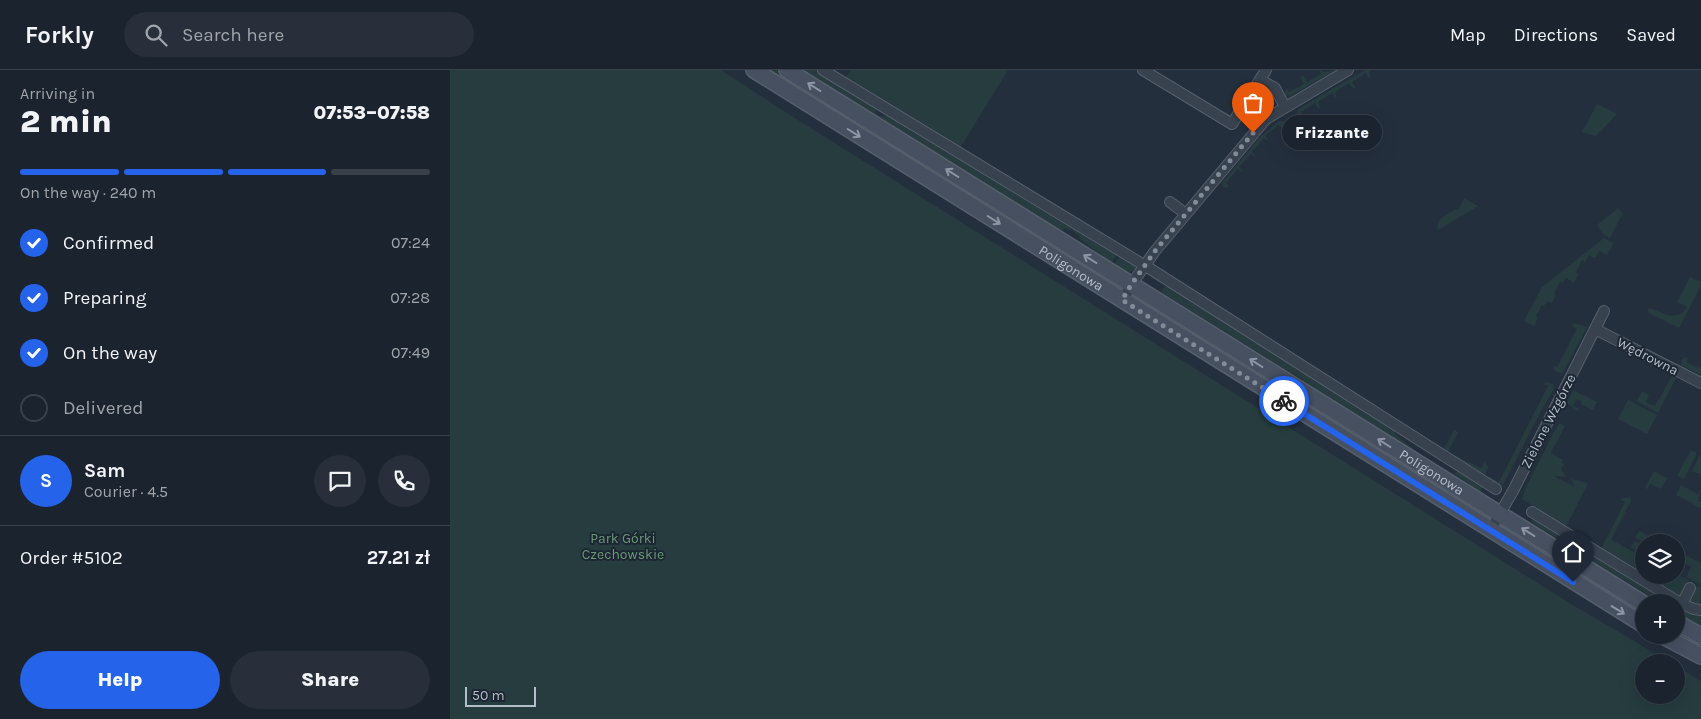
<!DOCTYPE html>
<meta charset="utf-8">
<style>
:root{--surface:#1b232e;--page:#282f3a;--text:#f1f3f6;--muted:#a0a4aa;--line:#39404a;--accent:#2563eb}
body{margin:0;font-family:Karla,sans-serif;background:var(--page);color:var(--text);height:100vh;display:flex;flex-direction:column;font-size:19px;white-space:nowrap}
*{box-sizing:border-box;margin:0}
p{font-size:16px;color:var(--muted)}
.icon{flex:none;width:28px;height:28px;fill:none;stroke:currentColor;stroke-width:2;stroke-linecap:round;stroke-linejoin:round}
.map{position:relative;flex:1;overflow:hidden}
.panel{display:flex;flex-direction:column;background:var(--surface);width:450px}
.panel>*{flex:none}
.controls{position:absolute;left:1185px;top:464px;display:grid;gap:10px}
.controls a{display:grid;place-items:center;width:50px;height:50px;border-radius:50%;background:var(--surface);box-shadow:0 5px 20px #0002,0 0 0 1px var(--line);font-size:25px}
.scale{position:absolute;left:15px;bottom:12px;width:71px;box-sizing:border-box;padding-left:5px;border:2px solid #b4bcc9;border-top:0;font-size:14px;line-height:18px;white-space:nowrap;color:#b4bcc9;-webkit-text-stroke:4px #1d2633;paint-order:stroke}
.pin{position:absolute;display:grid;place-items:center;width:42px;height:42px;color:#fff;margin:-51px -21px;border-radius:50% 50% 50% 0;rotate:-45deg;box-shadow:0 0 5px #0007}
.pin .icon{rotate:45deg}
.courier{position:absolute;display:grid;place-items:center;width:50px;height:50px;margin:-25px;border:4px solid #2563eb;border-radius:50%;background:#fff;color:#222;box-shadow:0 1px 6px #0007}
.bubble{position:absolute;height:35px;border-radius:18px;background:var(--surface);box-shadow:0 5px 20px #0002,0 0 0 1px var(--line);font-size:16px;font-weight:800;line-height:35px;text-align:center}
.summary em{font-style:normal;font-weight:800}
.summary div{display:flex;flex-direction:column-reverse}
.summary{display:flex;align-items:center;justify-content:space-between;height:85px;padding:0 20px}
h1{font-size:32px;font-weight:800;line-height:38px}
.bar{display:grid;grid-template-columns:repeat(4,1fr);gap:8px 5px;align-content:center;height:60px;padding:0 20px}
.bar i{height:6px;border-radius:4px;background:var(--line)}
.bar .active{background:var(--accent)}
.bar p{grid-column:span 4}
.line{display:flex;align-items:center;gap:12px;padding:0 20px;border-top:1px solid var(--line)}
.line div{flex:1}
.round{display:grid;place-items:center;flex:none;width:52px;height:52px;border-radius:26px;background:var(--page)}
ol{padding:0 20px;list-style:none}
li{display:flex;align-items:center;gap:15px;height:55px}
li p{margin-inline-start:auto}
li .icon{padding:5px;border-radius:50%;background:var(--accent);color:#fff;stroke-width:4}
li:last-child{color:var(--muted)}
li i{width:28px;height:28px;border:2px solid var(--line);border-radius:50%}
.action{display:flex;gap:10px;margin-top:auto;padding:10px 20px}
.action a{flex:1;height:58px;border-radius:30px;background:var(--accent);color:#fff;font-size:20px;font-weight:800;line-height:58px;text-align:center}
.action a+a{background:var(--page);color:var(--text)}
header{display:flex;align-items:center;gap:30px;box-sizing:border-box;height:70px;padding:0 25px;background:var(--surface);border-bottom:1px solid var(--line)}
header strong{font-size:24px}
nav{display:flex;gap:28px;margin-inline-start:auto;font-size:18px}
.search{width:350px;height:45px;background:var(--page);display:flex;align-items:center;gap:12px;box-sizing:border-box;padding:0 18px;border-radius:28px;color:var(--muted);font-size:19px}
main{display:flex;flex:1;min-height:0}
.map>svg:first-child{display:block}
</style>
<header>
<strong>Forkly</strong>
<div class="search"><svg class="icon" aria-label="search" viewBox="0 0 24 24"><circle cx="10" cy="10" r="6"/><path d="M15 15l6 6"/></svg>Search here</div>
<nav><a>Map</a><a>Directions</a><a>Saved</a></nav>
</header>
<main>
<section class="panel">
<div class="summary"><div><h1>2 min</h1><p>Arriving in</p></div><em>07:53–07:58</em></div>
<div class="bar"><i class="active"></i><i class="active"></i><i class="active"></i><i></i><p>On the way · 240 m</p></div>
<ol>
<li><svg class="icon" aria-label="check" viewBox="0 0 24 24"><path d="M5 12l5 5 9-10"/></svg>Confirmed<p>07:24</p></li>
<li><svg class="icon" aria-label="check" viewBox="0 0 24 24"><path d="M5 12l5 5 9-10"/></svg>Preparing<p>07:28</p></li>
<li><svg class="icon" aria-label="check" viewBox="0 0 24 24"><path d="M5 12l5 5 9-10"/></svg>On the way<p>07:49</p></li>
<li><i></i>Delivered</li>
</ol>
<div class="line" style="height:90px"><b class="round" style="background:var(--accent);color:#fff">S</b><div><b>Sam</b><p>Courier · 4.5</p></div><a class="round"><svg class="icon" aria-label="chat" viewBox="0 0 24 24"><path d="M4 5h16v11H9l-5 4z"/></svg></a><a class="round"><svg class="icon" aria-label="phone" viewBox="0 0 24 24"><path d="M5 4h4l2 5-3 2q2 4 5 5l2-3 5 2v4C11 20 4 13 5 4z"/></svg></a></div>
<div class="line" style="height:65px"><div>Order #5102</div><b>27.21 zł</b></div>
<div class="action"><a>Help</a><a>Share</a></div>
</section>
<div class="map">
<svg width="1251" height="649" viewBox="0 0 1251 649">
<rect width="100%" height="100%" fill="#242f3e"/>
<path fill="#263c3f" d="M0,0H271L340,45L1126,537L1220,592H1194V625H1226V596L1251,611V649H0Z
M314,0H326L653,204L652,206L500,110L415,63Z
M350,0H366L428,39L425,42C428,47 432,47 437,44L666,184V186L662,192H660L629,168L630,166L621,160L619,161L615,158L613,161L592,152Z
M401,0H558L510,78L396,7Z
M869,0L874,2L886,0L840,26H837L835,24V21L837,18L839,22L854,14L850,7L853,6L857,12L871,4Z
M915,0H922L919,2L921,8H919L916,3L902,12L905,17L904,19L899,13L885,22L887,29L882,23L868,32L870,38H868L865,33L851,42L853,45H847L848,39Z
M1147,34L1167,44L1146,66L1132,62Z
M829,51H834V56L832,58L829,55L815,66L820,72L814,68L802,82L807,87L801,84L789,97L794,103L788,99L776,113L779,116L777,118L773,117L772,113L810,67Z
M1014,128L1028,136L988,160L987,158L990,149L1006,139L1008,140Z
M1168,138L1173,143L1160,168L1153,164L1147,155Z
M1154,168L1164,173L1157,185L1149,181L1145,188L1139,185L1135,192L1132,190L1126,203L1129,204L1124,213L1116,208L1113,213L1110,212L1104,224L1106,225L1102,233L1097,231L1094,236L1092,235L1086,246L1088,248L1084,256L1074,251L1092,217Z
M672,186L685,195L686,199L678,203L666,199L668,197L664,195L669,187Z
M1240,207L1251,212V216L1229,258L1197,242L1199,238L1220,246L1231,244L1237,237L1227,232Z
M715,216H717L943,359L945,364L973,387L963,383L924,360L851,309L711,222Z
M1125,253L1137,257L1113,303H1110L1104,300L1103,295L1107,297L1127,259L1121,255Z
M1236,287L1238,288L1236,292L1251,299V305L1231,295L1232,289Z
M1222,306L1226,308L1208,343L1187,331L1192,321L1199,325L1196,332L1205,336Z
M1097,312L1103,314L1104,319L1092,339L1052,417L993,381L1004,360L1008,362L998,382L1031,398L1035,392L1038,397L1035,405L1049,412L1098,316L1093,314Z
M1123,320L1147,332L1143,340L1131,334V331L1127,329L1123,336L1129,339L1128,341L1118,334L1117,333Z
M1178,330L1207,345L1197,364L1168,349Z
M1110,353L1115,356L1101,383L1113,390L1111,393L1114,394L1111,399L1116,407L1104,406L1125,417L1121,409L1138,413L1116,457L1072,429L1075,419L1107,356Z
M1241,380L1247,383L1234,409L1227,406Z
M1251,383V405L1242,401Z
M1008,400L1033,416L1030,422L1005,404Z
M1204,401L1217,408L1211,419L1200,414L1197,419L1195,418Z
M1231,415L1248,424L1251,420L1248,431L1251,432V438L1226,425Z
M1180,427L1181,431L1161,470L1194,487V505L1226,504L1239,510L1231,527L1151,479L1175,432L1170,429Z
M1084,447L1222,532H1209L1081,452Z
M1189,461L1211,472H1194L1185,468Z
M1184,471L1194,475V484L1181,478Z
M1226,480L1251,493V515L1236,507L1241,497L1226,489Z
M1247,516L1251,518L1250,533L1247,535L1239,531Z
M1226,535L1251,544V554L1249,555L1226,543Z"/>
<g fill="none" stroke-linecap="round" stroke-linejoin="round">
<g stroke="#565f6c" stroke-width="12">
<path id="minor" d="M373,0L702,200L1046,419
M693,0L782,54L816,0
M810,10L825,18L835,37
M720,132L736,144
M673,230L681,215L705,181L816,49L898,0
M1145,259L1251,313
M1082,442L1232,534L1244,539L1251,540
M1040,461L1064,419L1154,241
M1232,534L1240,518"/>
</g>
<g stroke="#565f6c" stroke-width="18">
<g id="secondary">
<path id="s1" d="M304,0L1194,555"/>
<path id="s2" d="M337,0L1194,534"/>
<path d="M1226,552L1251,566"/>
<path d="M1211,565L1251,586"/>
</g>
</g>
<use href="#minor" stroke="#38414e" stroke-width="10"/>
<use href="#secondary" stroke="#465061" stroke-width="15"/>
</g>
<defs><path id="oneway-shaft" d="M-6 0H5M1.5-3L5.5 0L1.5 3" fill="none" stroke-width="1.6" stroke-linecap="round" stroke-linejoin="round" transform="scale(1.25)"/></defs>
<g stroke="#8e96a5">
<use href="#oneway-shaft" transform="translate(364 17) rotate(-148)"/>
<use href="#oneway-shaft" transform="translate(404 63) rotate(32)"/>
<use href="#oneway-shaft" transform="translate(502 103) rotate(-148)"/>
<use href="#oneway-shaft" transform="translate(544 150) rotate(32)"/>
<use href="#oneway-shaft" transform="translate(640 189) rotate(-148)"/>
<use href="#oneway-shaft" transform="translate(806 293) rotate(-148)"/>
<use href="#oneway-shaft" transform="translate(934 373) rotate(-148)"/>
<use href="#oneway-shaft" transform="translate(1078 462) rotate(-148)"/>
<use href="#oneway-shaft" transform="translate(1168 540) rotate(31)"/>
</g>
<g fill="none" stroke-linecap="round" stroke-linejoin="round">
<path stroke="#828b98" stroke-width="5" stroke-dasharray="0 9" d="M803,63L705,181L681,215L672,230L834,331"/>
<path stroke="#2563eb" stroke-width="6" d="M834,331L1123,512"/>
</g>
<g text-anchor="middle" stroke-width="4" stroke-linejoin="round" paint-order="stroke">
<g font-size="14" fill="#b4bcc9" stroke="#1d2633">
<text dy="5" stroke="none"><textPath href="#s1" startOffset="374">Poligonowa</textPath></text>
<text transform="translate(1198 286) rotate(27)" y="5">Wędrowna</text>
<text transform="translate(1098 351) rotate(-63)" y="5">Zielone Wzgórze</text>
<text dy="5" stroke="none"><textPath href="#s2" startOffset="760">Poligonowa</textPath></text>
</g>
<g font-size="14" fill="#6b9a76" stroke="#1d2633">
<text x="173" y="473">Park Górki<tspan x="173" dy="16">Czechowskie</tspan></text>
</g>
</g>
</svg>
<div class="controls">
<a><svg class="icon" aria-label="layers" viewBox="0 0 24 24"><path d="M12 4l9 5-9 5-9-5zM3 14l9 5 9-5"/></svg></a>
<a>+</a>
<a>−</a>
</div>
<div class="scale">50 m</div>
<div class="pin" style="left:803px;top:63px;background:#ea580c"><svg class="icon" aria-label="bag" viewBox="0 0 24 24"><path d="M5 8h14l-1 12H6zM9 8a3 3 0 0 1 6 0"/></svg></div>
<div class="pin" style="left:1123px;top:512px;background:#1f2937"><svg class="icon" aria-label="home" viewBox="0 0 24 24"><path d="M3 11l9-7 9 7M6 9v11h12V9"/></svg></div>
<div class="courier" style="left:834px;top:331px"><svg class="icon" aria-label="bike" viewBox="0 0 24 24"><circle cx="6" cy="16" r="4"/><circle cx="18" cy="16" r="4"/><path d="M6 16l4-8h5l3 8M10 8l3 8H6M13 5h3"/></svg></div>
<div class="bubble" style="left:832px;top:45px;width:100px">Frizzante</div>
</div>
</main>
